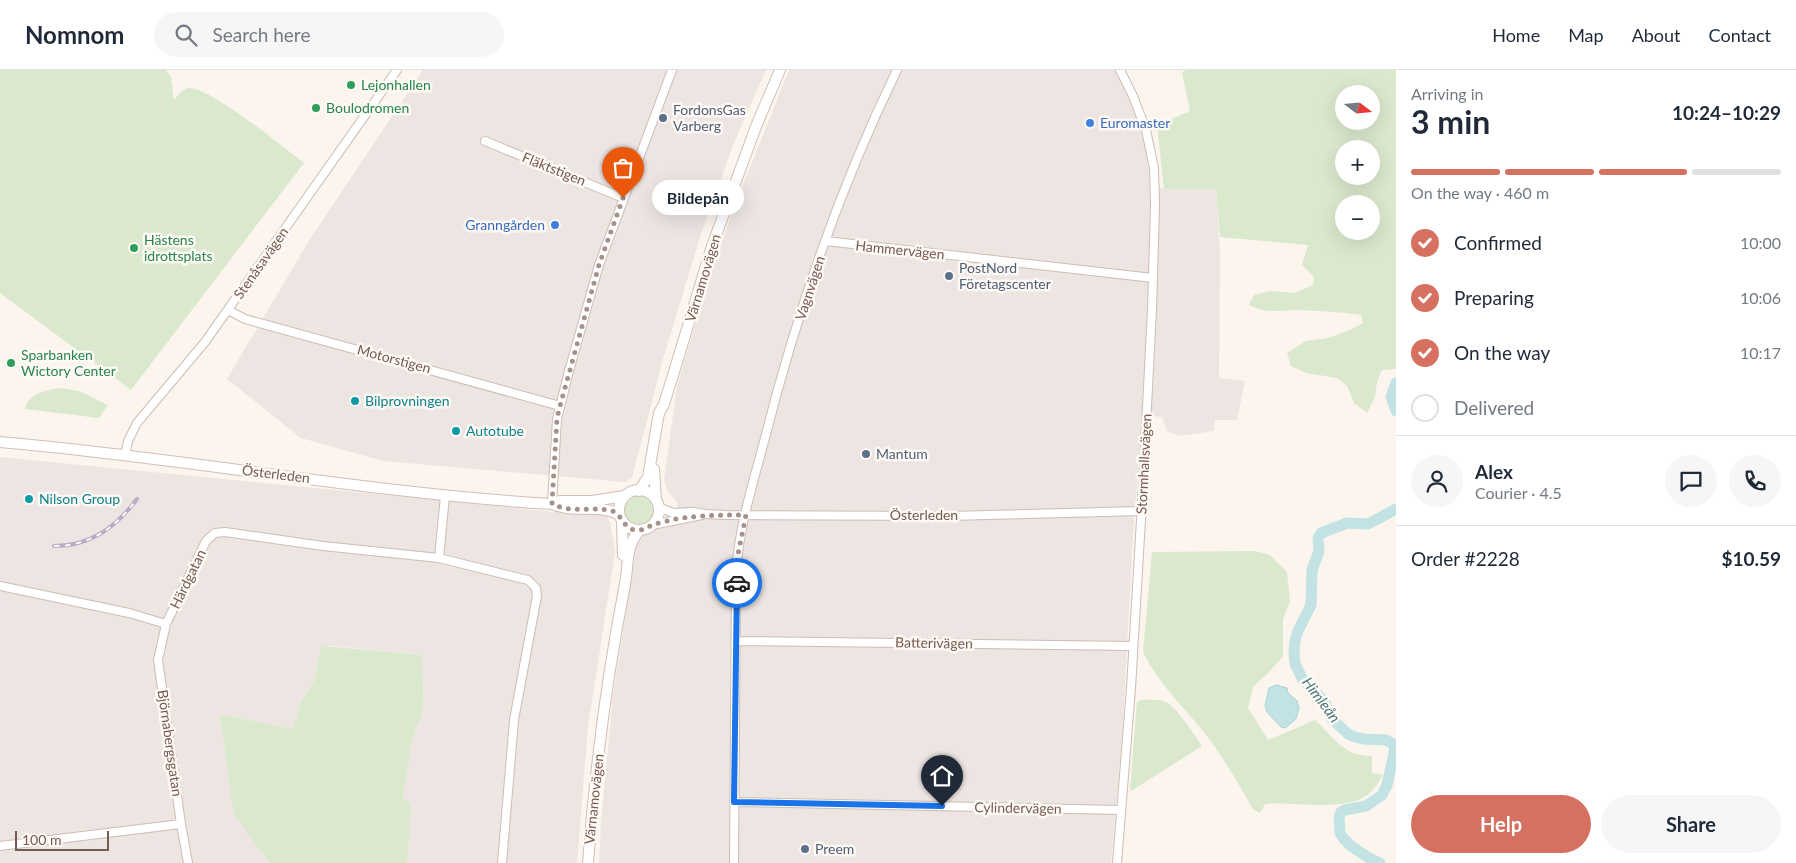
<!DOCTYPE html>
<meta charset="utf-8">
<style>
:root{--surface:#fff;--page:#f6f6f7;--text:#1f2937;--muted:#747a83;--line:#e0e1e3;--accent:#d67161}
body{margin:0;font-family:Lato,sans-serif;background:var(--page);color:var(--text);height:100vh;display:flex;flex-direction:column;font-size:19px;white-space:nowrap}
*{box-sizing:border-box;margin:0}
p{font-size:16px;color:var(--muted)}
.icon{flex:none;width:28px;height:28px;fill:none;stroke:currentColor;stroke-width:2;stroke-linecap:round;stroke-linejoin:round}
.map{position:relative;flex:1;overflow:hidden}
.drawer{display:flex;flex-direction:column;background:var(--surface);width:400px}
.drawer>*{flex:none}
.needle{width:32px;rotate:106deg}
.fabs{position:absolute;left:1335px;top:15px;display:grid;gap:10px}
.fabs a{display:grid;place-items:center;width:45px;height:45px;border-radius:50%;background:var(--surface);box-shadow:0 5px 20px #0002;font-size:25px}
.scale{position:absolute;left:15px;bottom:12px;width:94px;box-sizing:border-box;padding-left:5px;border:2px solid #755b52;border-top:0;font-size:14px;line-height:18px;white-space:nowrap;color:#755b52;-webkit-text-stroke:4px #fef9f4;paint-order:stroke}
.pin{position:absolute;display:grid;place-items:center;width:42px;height:42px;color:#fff;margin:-51px -21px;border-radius:50% 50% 50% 0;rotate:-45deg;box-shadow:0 0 5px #0007}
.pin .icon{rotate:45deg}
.courier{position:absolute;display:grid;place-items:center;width:50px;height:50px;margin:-25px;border:4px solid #1a73e8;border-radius:50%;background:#fff;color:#222;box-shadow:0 1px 6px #0007}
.bubble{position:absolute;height:35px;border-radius:18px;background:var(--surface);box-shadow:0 5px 20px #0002;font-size:16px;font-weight:700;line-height:35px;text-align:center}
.headline em{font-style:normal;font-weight:700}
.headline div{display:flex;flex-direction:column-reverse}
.headline{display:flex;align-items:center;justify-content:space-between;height:85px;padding:0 15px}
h1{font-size:32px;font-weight:700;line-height:38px}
.bar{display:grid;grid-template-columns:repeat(4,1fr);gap:8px 5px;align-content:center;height:60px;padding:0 15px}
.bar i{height:6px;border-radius:4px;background:var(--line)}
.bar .active{background:var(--accent)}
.bar p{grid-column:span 4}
.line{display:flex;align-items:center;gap:12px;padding:0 15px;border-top:1px solid var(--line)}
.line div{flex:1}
.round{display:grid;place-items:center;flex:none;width:52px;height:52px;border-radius:26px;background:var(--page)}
ol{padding:0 15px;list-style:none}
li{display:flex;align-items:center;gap:15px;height:55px}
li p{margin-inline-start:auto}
li .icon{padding:5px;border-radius:50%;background:var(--accent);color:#fff;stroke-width:4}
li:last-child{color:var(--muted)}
li i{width:28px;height:28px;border:2px solid var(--line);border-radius:50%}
.button{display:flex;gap:10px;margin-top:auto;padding:10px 15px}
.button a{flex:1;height:58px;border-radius:30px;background:var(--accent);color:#fff;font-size:20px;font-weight:700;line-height:58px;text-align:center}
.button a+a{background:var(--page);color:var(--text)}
header{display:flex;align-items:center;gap:30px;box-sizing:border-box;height:70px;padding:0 25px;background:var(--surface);border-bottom:1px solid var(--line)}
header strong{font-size:24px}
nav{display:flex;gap:28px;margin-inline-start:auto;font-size:18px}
.search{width:350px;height:45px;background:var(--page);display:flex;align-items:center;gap:12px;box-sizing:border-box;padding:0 18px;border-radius:28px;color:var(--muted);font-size:19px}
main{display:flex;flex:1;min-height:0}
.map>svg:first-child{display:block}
</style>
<header>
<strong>Nomnom</strong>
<div class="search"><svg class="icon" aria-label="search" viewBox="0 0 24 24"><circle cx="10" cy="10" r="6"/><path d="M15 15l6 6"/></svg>Search here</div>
<nav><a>Home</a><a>Map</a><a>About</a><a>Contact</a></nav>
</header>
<main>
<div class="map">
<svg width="1396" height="793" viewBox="0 0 1396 793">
<rect width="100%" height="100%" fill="#fbf5ee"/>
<path fill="#ece5e2" d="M423,0H766L735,70L701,164L663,289L632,408L625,412L383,391L301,368L227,309L310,169Z
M789,0H1115L1132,34L1141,57L1148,91L1150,118L1216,119L1220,183L1219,308L1245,311L1237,350H1215L1214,361L1179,366L1167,361L1162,347L1142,345L1133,468L1122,670L1111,793H599L601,753L613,626L630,514L632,487L639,466L656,458L676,453L677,432L668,422L664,410L677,316L708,212L733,140Z
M0,387L567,443L604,442L607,445L610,453L615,482L588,657L577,793H407L411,739L409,732L403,729L407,694L414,663L423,640L424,620L421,600L422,585L332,576H324L321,578L315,609L301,632L293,659L220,644L232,735L236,747L269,793H0Z"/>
<path fill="#dae8cd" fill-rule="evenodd" d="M0,0H166L171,7L174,30C178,26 182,19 188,18C208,15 284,78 304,93L131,320L0,223Z
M1186,0H1396V299L1382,300L1377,312L1375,327L1367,343L1354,333L1347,316L1337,308L1306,303L1291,296L1287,283L1306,271L1328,268L1350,260L1363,253L1361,245C1340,242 1320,241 1299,240C1279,240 1268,244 1249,235L1254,225L1271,221L1294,223L1313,215L1314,207L1302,195L1308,175L1220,167L1216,119H1164L1157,55L1190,41L1182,3ZM1344,24H1371V51H1344ZM1344,79H1371V106H1344ZM1344,134H1371V161H1344Z
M61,318L79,321L108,335L99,348L25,339C29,323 46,320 61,318Z
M622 440a16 16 0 1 1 32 0a16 16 0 1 1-32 0Z
M1255,481L1270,485L1287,502L1290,532L1283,549V586L1270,601L1253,617L1248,638L1268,670L1315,650C1328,661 1338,678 1356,684C1360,685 1367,686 1372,686V703L1383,705C1379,711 1375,719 1369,724C1345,743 1293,731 1265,734L1260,743L1253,739C1238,713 1222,685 1203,661C1182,635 1158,613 1143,582L1152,482Z
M324,576L422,585C421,603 425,620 423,639C422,647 416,656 414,664C408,685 406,707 403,729L409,732L411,739L407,793H269L236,747L232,735L220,644L293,659L301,632L315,609L321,578Z
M1141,630C1149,630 1159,629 1166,632C1179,640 1193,663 1202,676L1131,721L1130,719L1137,632Z"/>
<path fill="#c3e2e3" stroke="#abd2d4" d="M1276,615L1287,618L1288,623L1297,631L1299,638L1296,649L1285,658L1281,657L1267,642L1265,636L1269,618Z"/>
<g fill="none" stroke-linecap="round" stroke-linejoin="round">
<path stroke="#c3e2e3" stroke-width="11" d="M1396,313L1391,327L1396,341
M1380,793L1369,788L1351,776L1344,769L1340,763L1339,748L1341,742L1345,740L1366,736L1382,725L1387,715L1395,678L1393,674L1386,670L1363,669L1352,666L1347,663L1331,648L1325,632L1303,610L1295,594L1294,584L1295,571L1298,561L1311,535L1312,500L1319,481L1318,468L1321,463L1347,453L1368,454L1396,439"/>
<g stroke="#cdbdb4" stroke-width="10">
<path id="minor" d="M485,71L623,128
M826,171L1153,208
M228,240L245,249L560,336
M125,385L128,371L137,353L205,272L397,0
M552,434L557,349L569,301L599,195L672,0
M658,437L673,443L692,442L706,444L726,445L948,446L1142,441
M652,455L702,445
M439,488L445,426
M0,516L129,543L166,554L206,471L215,463L225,462L323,476L439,488L528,510L536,518L537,526L514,650L502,793
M166,554L158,590L181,754L188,793
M736,571L1133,576
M734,732L1121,740
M0,776L181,754
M734,793L736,517C737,505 736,494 738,483C743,444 755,406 765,368C797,242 840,117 897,0
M1117,793L1131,618L1142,433L1152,240L1155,135L1154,98L1146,60L1133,26L1120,0"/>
</g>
<g stroke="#d2beb4" stroke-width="12">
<path id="secondary" d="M0,372C185,388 367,423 552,434C574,444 600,433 619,445
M654,399L656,430
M619 440a20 20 0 1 1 40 0a20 20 0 1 1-40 0Z
M639,421L648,407L659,343L664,334L674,302L712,176L757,54L780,0
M552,434L560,431H592L625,426
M622,452L623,485
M588,793C595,699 607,606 625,514C629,493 625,476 640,460"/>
</g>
<use href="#minor" stroke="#fff" stroke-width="8"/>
<use href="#secondary" stroke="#fff" stroke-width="10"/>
<g stroke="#b7abc5" stroke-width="4">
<path id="rail" d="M54,476C91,476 116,457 137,429"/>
</g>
<use href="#rail" stroke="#fef9f4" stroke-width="2" stroke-dasharray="5.5" stroke-linecap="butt"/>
</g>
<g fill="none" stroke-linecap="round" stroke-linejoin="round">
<path stroke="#a49189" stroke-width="5" stroke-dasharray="0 9" d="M623,128L599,195L560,336L557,348L552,434C571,443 589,437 609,440C622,442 622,458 635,460C643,461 647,457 653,455C660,452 669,451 676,449C701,445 721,445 746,445L738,484L737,513"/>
<path stroke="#1a73e8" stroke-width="6" d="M737,513L734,732L942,736"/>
</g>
<g fill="#2e9e5b" stroke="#fef9f4" stroke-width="2">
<circle cx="351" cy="15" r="5"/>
<circle cx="316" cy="38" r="5"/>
<circle cx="134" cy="178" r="5"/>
<circle cx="11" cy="293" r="5"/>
</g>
<g fill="#5c6f8a" stroke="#fef9f4" stroke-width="2">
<circle cx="663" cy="48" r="5"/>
<circle cx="949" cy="206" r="5"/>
<circle cx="866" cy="384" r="5"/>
<circle cx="805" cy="779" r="5"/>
</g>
<g fill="#3f7fe0" stroke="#fef9f4" stroke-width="2">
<circle cx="1090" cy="53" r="5"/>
<circle cx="555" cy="155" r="5"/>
</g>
<g fill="#0f9aa8" stroke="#fef9f4" stroke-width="2">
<circle cx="355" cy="331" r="5"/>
<circle cx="456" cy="361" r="5"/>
<circle cx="29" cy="429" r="5"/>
</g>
<g text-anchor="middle" stroke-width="5" stroke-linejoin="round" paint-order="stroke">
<g font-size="14" fill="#27864d" stroke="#fef9f4" text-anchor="start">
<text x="361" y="20">Lejonhallen</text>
<text x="326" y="43">Boulodromen</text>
<text x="144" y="175">Hästens<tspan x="144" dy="16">idrottsplats</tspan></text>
<text x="21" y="290">Sparbanken<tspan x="21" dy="16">Wictory Center</tspan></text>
</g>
<g font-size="14" fill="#4e5e75" stroke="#fef9f4" text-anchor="start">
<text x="673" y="45">FordonsGas<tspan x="673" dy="16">Varberg</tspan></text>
<text x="959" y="203">PostNord<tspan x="959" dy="16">Företagscenter</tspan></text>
<text x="876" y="389">Mantum</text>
<text x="815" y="784">Preem</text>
</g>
<g font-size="14" fill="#366cbe" stroke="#fef9f4" text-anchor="start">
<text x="1100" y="58">Euromaster</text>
<text x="545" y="160" text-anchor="end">Granngården</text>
</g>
<g font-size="14" fill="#755b52" stroke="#fef9f4">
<text transform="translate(554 99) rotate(22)" y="5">Fläktstigen</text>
<text transform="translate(900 180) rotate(6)" y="5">Hammervägen</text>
<text transform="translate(261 193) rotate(-55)" y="5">Stenåsavägen</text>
<text transform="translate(703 208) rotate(-73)" y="5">Värnamovägen</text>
<text transform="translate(810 218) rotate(-72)" y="5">Vagnvägen</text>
<text transform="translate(394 289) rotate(15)" y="5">Motorstigen</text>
<text transform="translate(1144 394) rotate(-87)" y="5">Stormhallsvägen</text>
<text transform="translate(276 404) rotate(7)" y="5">Österleden</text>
<text x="924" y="450">Österleden</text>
<text transform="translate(188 509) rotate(-64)" y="5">Härdgatan</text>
<text transform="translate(934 573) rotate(1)" y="5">Batterivägen</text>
<text transform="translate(170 673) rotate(82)" y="5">Björnabergsgatan</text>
<text transform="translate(594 729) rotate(-84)" y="5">Värnamovägen</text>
<text transform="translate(1018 738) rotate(1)" y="5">Cylindervägen</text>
</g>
<g font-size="14" fill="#0d838f" stroke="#fef9f4" text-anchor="start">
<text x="365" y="336">Bilprovningen</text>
<text x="466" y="366">Autotube</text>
<text x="39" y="434">Nilson Group</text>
</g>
<g font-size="15" font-style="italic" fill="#4a7b7f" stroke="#fef9f4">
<text transform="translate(1321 630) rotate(53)" y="5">Himleån</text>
</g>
</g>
</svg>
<div class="fabs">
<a><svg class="needle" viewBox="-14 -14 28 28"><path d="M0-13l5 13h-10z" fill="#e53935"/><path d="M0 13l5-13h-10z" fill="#747a83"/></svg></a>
<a>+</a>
<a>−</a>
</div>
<div class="scale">100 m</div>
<div class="pin" style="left:623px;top:128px;background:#ea580c"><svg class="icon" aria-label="bag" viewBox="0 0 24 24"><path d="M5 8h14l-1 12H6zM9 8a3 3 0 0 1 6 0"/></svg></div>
<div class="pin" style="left:942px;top:736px;background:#1f2937"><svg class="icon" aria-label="home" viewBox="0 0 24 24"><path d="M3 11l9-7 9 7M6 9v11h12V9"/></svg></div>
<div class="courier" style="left:737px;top:513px"><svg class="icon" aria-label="car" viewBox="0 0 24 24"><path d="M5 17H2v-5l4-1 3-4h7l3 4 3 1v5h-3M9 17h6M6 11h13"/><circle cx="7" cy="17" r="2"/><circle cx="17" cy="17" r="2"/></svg></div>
<div class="bubble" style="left:652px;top:110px;width:92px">Bildepån</div>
</div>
<section class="drawer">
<div class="headline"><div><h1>3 min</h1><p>Arriving in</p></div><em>10:24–10:29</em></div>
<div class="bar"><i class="active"></i><i class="active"></i><i class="active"></i><i></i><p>On the way · 460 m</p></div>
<ol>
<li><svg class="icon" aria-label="check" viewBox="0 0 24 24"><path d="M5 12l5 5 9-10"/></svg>Confirmed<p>10:00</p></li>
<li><svg class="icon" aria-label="check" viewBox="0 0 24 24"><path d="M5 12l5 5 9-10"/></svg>Preparing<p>10:06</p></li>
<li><svg class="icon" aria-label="check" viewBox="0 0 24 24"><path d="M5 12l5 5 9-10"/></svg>On the way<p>10:17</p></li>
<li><i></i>Delivered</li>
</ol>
<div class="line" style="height:90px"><a class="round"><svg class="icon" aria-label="person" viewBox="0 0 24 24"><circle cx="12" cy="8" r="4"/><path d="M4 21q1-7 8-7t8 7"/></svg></a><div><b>Alex</b><p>Courier · 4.5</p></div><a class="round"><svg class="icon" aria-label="chat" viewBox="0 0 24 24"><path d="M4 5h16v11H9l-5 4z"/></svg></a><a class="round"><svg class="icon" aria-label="phone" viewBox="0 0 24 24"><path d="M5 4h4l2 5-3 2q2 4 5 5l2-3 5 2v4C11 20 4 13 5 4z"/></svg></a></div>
<div class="line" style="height:65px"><div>Order #2228</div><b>$10.59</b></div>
<div class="button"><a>Help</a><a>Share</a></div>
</section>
</main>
